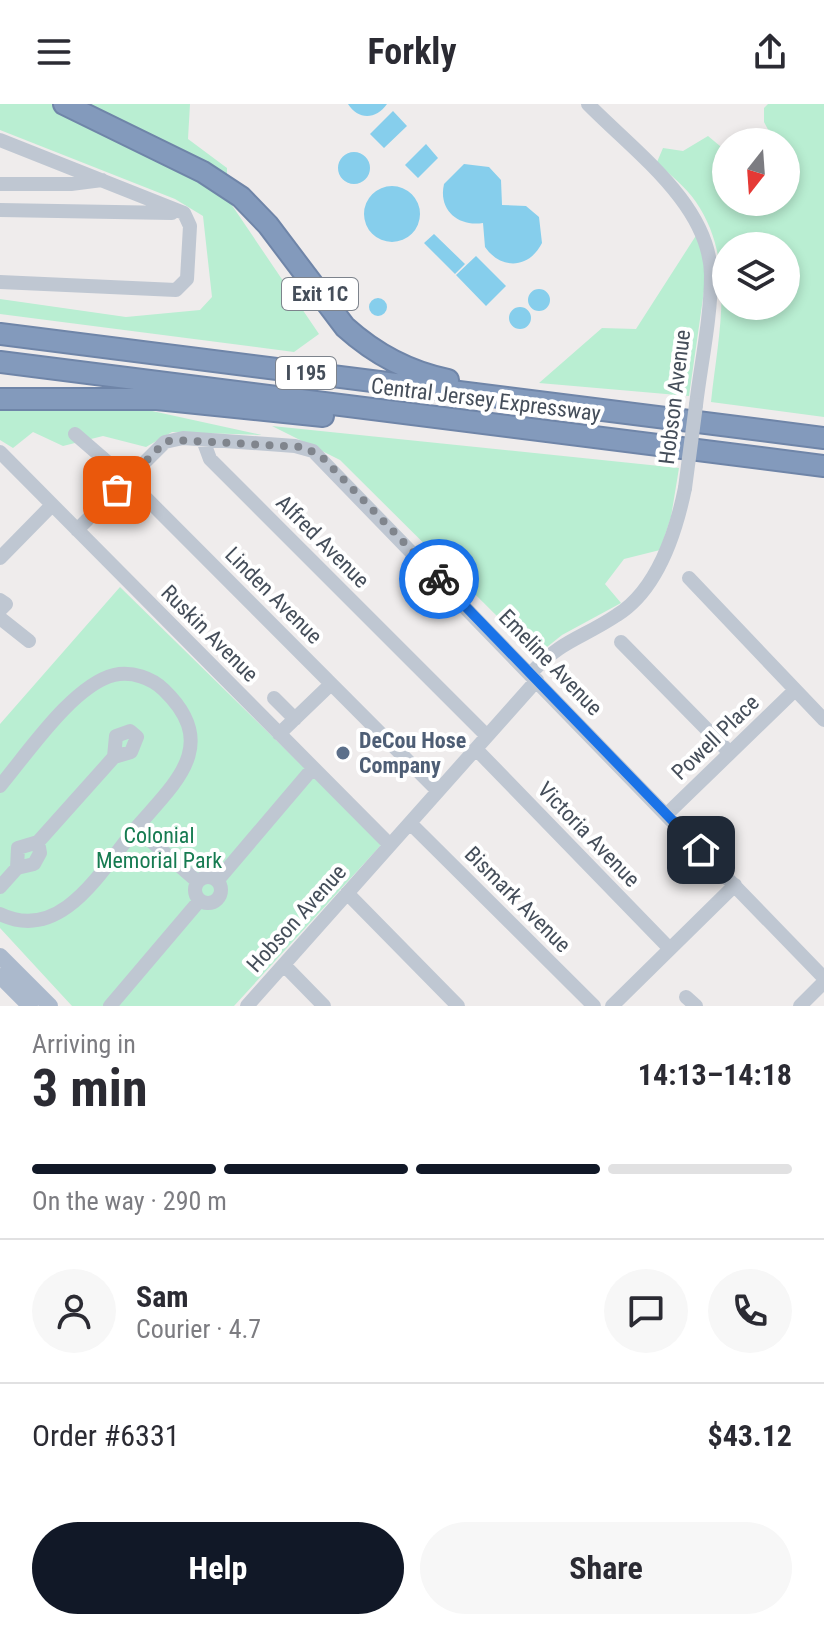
<!DOCTYPE html>
<meta charset="utf-8">
<style>
:root{--surface:#fff;--page:#f7f7f7;--text:#2b2b33;--muted:#7c7c81;--line:#e1e1e2;--accent:#111827}
body{margin:0;font-family:"Roboto Condensed",sans-serif;background:var(--page);color:var(--text);height:100vh;display:flex;flex-direction:column;font-size:30px;white-space:nowrap}
*{box-sizing:border-box;margin:0}
p{font-size:26px;color:var(--muted)}
.icon{flex:none;width:44px;height:44px;fill:none;stroke:currentColor;stroke-width:2;stroke-linecap:round;stroke-linejoin:round}
.map{position:relative;height:902px;overflow:hidden}
.details{display:flex;flex-direction:column;background:var(--surface);flex:1}
.details>*{flex:none}
.needle{width:52px;rotate:197deg}
.controls{position:absolute;left:712px;top:24px;display:grid;gap:16px}
.controls a{display:grid;place-items:center;width:88px;height:88px;border-radius:50%;background:var(--surface);box-shadow:0 4px 12px #0003;font-size:40px}
.pin{position:absolute;display:grid;place-items:center;width:68px;height:68px;color:#fff;margin:-34px;border-radius:16px;box-shadow:0 4px 12px #0006}
.courier{position:absolute;display:grid;place-items:center;width:80px;height:80px;margin:-40px;border:6px solid #1a73e8;border-radius:50%;background:#fff;color:#222;box-shadow:0 2px 10px #0007}
.head em{font-style:normal;font-weight:700}
.head div{display:flex;flex-direction:column-reverse}
.head{display:flex;align-items:center;justify-content:space-between;height:136px;padding:0 32px}
h1{font-size:52px;font-weight:700;line-height:60px}
.bar{display:grid;grid-template-columns:repeat(4,1fr);gap:12px 8px;align-content:center;height:96px;padding:0 32px}
.bar i{height:10px;border-radius:6px;background:var(--line)}
.bar .on{background:var(--accent)}
.bar p{grid-column:span 4}
.line{display:flex;align-items:center;gap:20px;padding:0 32px;border-top:2px solid var(--line)}
.line div{flex:1}
.round{display:grid;place-items:center;flex:none;width:84px;height:84px;border-radius:42px;background:var(--page)}
.cta{display:flex;gap:16px;margin-top:auto;padding:16px 32px}
.cta a{flex:1;height:92px;border-radius:48px;background:var(--accent);color:#fff;font-size:32px;font-weight:700;line-height:92px;text-align:center}
.cta a+a{background:var(--page);color:var(--text)}
header{display:flex;justify-content:space-between;align-items:center;height:104px;padding:0 32px;background:var(--surface);font-size:36px;font-weight:700}
.map>svg:first-child{display:block}
</style>
<header><svg class="icon" aria-label="menu" viewBox="0 0 24 24"><path d="M4 6h16M4 12h16M4 18h16"/></svg>Forkly<svg class="icon" aria-label="share" viewBox="0 0 24 24"><path d="M12 15V3M7 8l5-5 5 5M5 13v7h14v-7"/></svg></header>
<div class="map">
<svg width="824" height="902" viewBox="0 0 824 902">
<rect width="100%" height="100%" fill="#efecec"/>
<path fill="#b9eed2" fill-rule="evenodd" d="M0,0H190L188,35L227,64V94L319,230L294,248L0,210V195L126,213L200,206L212,193L203,112L175,95L0,26Z
M768,0H824V313L711,298C718,231 737,158 696,98C686,83 670,71 657,58L663,44L683,47L708,32L726,47V98H786V38H761L772,33L764,18V4ZM726,142H786V202H726Z
M697,130L707,166L689,292L539,279L602,224L636,225Z
M143,305L262,331L172,328L146,343L103,332L63,342L33,328L13,344L0,336V306Z
M272,322L679,364L671,413L660,446L624,455L605,480L621,499L562,531L532,555L510,525L340,356Z
M120,483L382,740L234,902H72L0,824V620Z"/>
<path fill="#86ceec" d="M348,0H387C376,16 358,16 348,0Z
M393,7L407,22L384,44L370,30Z
M426,40L438,54L418,74L405,61Z
M338 64a16 16 0 1 1 32 0a16 16 0 1 1-32 0Z
M464,60L489,63L501,76L502,101L526,102L539,113L542,139C529,165 501,166 485,143L483,119C458,123 438,106 444,80Z
M364 110a28 28 0 1 1 56 0a28 28 0 1 1-56 0Z
M434,130L465,160L455,170L424,139Z
M476,152L506,182L486,202L456,171Z
M528 196a11 11 0 1 1 22 0a11 11 0 1 1-22 0Z
M369 203a9 9 0 1 1 18 0a9 9 0 1 1-18 0Z
M509 214a11 11 0 1 1 22 0a11 11 0 1 1-22 0Z"/>
<g fill="none" stroke-linecap="round" stroke-linejoin="round">
<g stroke="#6f85a8" stroke-width="24">
<path id="highway" d="M64,0L203,68L241,93L268,121L345,223C375,250 408,268 448,276
M0,230L824,334
M0,258L824,362
M0,295H157L323,312"/>
</g>
<path stroke="#bfc7d2" stroke-width="14" d="M588,0C634,47 710,101 711,171C711,214 701,259 696,301
M0,36L184,109L190,122L187,175L176,186L0,178
M0,80H71L102,76
M0,106L172,109
M75,330L127,375L438,687
M203,336L210,355L487,632
M0,348L390,741
M77,426L165,338L183,334L295,342L313,347L824,874
M0,454L52,401
M689,474L824,616
M0,496L6,500L0,506
M0,514L29,537
M621,538L730,649
M531,569C563,535 581,535 617,511C657,486 676,428 685,384
M274,594L295,615
M279,630L331,580
M476,645L670,845
M0,682C27,650 73,581 114,571C132,567 152,574 164,586C221,641 175,679 136,724L198,778
M667,710L794,587
M410,719L594,902
M17,764L34,760L40,749L38,738
M195 786a13 13 0 1 1 26 0a13 13 0 1 1-26 0Z
M217,777L313,664
M0,783L17,764L18,744L38,738L114,653L131,648L137,633L130,627L116,632L114,653
M347,789L458,902
M0,810C62,840 102,765 136,724
M284,861L324,902
M686,893L696,902
M110,902L200,796
M247,902L537,576
M612,902L735,781
M800,902L824,878"/>
<path stroke="#abb9cc" stroke-width="16" d="M0,852L50,902
M0,872L30,902"/>
<use href="#highway" stroke="#839abc" stroke-width="20"/>
<path stroke="#bfc7d2" stroke-width="14" d="M685,384L696,301"/>
</g>
<g fill="none" stroke-linecap="round" stroke-linejoin="round">
<path stroke="#80858d" stroke-width="8" stroke-dasharray="0 14.4" d="M117,386L165,338L173,336L304,343L322,353L439,475"/>
<path stroke="#1a73e8" stroke-width="10" d="M439,475L701,746"/>
</g>
<circle fill="#5c6f8a" stroke="#fff" stroke-width="3" cx="343" cy="649" r="8"/>
<g text-anchor="middle" stroke-width="8" stroke-linejoin="round" paint-order="stroke">
<g fill="#fff" stroke="#7d838c" stroke-width="2">
<rect x="282" y="174" width="76" height="32" rx="6"/>
<rect x="276" y="253" width="60" height="32" rx="6"/>
</g>
<g font-size="20" font-weight="bold" fill="#454e5a">
<text x="320" y="197">Exit 1C</text>
<text x="306" y="276">I 195</text>
</g>
<g font-size="22" fill="#454e5a" stroke="#fff">
<text transform="translate(674 293) rotate(-83)" y="8">Hobson Avenue</text>
<text transform="translate(486 295) rotate(7)" y="8">Central Jersey Expressway</text>
<text transform="translate(323 437) rotate(45)" y="8">Alfred Avenue</text>
<text transform="translate(274 491) rotate(45)" y="8">Linden Avenue</text>
<text transform="translate(210 529) rotate(45)" y="8">Ruskin Avenue</text>
<text transform="translate(551 558) rotate(46)" y="8">Emeline Avenue</text>
<text transform="translate(715 633) rotate(-44)" y="8">Powell Place</text>
<text transform="translate(589 730) rotate(46)" y="8">Victoria Avenue</text>
<text transform="translate(518 795) rotate(45)" y="8">Bismark Avenue</text>
<text transform="translate(296 814) rotate(-48)" y="8">Hobson Avenue</text>
</g>
<g font-size="22" font-weight="bold" fill="#4e5e75" stroke="#fff" text-anchor="start">
<text x="359" y="644">DeCou Hose<tspan x="359" dy="25">Company</tspan></text>
</g>
<g font-size="22" fill="#167b51" stroke="#fff">
<text x="159" y="739">Colonial<tspan x="159" dy="25">Memorial Park</tspan></text>
</g>
</g>
</svg>
<div class="controls">
<a><svg class="needle" viewBox="-14 -14 28 28"><path d="M0-13l5 13h-10z" fill="#e53935"/><path d="M0 13l5-13h-10z" fill="#7c7c81"/></svg></a>
<a><svg class="icon" aria-label="layers" viewBox="0 0 24 24"><path d="M12 4l9 5-9 5-9-5zM3 14l9 5 9-5"/></svg></a>
</div>
<div class="pin" style="left:117px;top:386px;background:#ea580c"><svg class="icon" aria-label="bag" viewBox="0 0 24 24"><path d="M5 8h14l-1 12H6zM9 8a3 3 0 0 1 6 0"/></svg></div>
<div class="pin" style="left:701px;top:746px;background:#1f2937"><svg class="icon" aria-label="home" viewBox="0 0 24 24"><path d="M3 11l9-7 9 7M6 9v11h12V9"/></svg></div>
<div class="courier" style="left:439px;top:475px"><svg class="icon" aria-label="bike" viewBox="0 0 24 24"><circle cx="6" cy="16" r="4"/><circle cx="18" cy="16" r="4"/><path d="M6 16l4-8h5l3 8M10 8l3 8H6M13 5h3"/></svg></div>
</div>
<section class="details">
<div class="head"><div><h1>3 min</h1><p>Arriving in</p></div><em>14:13–14:18</em></div>
<div class="bar"><i class="on"></i><i class="on"></i><i class="on"></i><i></i><p>On the way · 290 m</p></div>
<div class="line" style="height:144px"><a class="round"><svg class="icon" aria-label="person" viewBox="0 0 24 24"><circle cx="12" cy="8" r="4"/><path d="M4 21q1-7 8-7t8 7"/></svg></a><div><b>Sam</b><p>Courier · 4.7</p></div><a class="round"><svg class="icon" aria-label="chat" viewBox="0 0 24 24"><path d="M4 5h16v11H9l-5 4z"/></svg></a><a class="round"><svg class="icon" aria-label="phone" viewBox="0 0 24 24"><path d="M5 4h4l2 5-3 2q2 4 5 5l2-3 5 2v4C11 20 4 13 5 4z"/></svg></a></div>
<div class="line" style="height:104px"><div>Order #6331</div><b>$43.12</b></div>
<div class="cta"><a>Help</a><a>Share</a></div>
</section>
